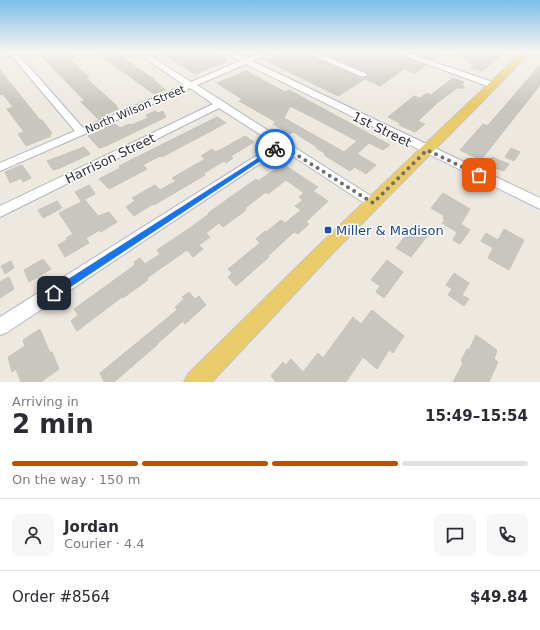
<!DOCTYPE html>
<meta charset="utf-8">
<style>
:root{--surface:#fff;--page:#f7f7f7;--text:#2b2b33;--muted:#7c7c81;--line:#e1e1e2;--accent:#b45309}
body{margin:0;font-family:"DejaVu Sans",sans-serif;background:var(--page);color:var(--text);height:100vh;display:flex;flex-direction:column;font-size:15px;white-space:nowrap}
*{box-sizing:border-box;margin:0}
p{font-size:13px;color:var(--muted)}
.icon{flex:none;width:22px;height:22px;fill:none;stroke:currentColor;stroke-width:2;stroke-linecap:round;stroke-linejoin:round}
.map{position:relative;height:382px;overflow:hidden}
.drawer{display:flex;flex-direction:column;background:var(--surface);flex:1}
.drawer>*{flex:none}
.pin{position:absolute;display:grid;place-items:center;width:34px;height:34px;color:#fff;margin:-17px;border-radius:8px;box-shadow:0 2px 6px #0006}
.courier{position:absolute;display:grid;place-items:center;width:40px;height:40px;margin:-20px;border:3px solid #1a73e8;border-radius:50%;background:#fff;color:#222;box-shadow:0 1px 5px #0007}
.head em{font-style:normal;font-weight:800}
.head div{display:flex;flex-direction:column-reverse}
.head{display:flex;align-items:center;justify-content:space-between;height:68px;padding:0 12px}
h1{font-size:26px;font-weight:800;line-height:30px}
.bar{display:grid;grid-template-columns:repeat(4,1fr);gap:6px 4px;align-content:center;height:48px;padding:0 12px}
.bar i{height:5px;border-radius:3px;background:var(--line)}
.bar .current{background:var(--accent)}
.bar p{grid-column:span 4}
.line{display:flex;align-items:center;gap:10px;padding:0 12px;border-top:1px solid var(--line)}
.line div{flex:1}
.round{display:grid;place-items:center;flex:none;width:42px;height:42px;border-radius:8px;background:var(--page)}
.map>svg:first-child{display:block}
</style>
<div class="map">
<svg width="540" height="382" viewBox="0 0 540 382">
<rect width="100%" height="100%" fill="#ede8e0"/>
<path fill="#c9c6bf" stroke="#c9c3ba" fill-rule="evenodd" d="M36,51H66L74,57L69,59L89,77L86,78L117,106H115L119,109L104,115L106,117L99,120L81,102L85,101Z
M94,51H110L118,56H120L154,79H153L165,90L154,94Z
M157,51H209L228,61L195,74Z
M290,51H302L360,78H366L368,73L317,51H390L426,65L415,73L404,69L380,86L365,79L338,96L267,61Z
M406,51H446L433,60Z
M455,51H507L482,71L471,68L474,65Z
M540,65V85L481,160L460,150L483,124L487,126L497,115Z
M0,70L40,120H42L52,133L50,134L51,136L26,146L18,134L24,132L7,109L13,107L3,94L0,95Z
M246,71L285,92L289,90L390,145L383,150L369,143L357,154L376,165L366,174L355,167L350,171L324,155L326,154L316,148L317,147L293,132L290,134L273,124L276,122L239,101L242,99L217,83ZM290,106L316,119L357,141L344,152L284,118Z
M453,78L464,82L462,84L465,88H457L437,103L418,121L425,124L415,132L399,125L400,123L388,117L414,96L420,98L427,93L431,95Z
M155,111L158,113L163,111L166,117L106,146L99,148L88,136L107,128L105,127L114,123L120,128L129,124L131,125L148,118L146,115Z
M217,117L226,123L162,157L160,156L143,165L147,169L130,178L109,189L99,179L120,168L119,166Z
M245,136L254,142L231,156L233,158L226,163L224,161L204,173L205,175L154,205L153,204L134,216L126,207L135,201L132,198L155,185L160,190L176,181L172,178L205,159L201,156L212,149L215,152L222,149Z
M84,147L90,154L60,168L53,170L47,161Z
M511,148L520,152L514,161L505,157Z
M492,157L509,164L504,171L486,165Z
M283,164L318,187L313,191L328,201L306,222L309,224L298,234L294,232L268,256L269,257L236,286L228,277L232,273L228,269L260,243L256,239L265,231L266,232L281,220L285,223L301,210L295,206L303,200L299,197L304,193L286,180L268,194L266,192L245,208L246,210L223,227L219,223L206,233L210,237L199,245L203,249L193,257L187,250L147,278L148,280L123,298L122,297L77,331L71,321L78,315L74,309L135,265L134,262L140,258L145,264L160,254L157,250L187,230L209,214L208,213L256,179L258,181Z
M22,165L31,178L23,182L21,178L10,183L5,172Z
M89,185L95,194L81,201L75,192Z
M443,193L470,209L461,224L470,230L460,244L453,240L457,232L442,223L445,220L443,219L444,216L443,215L431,208Z
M85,200L98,216L109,212L117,222L101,232L100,230L86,238L89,243L65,257L58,245L67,240L66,238L73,234L59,213Z
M57,201L62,208L43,218L38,210Z
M413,226L428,235L411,257L396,248Z
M504,229L524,240L509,270L488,258L493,248L481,241L486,233L498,240Z
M43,259L51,269L29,282L24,270Z
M387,260L403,272L384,298L376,292L380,286L371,280Z
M11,261L14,268L5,274L1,266Z
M454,273L469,283L462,295L469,299L464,306L448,295L452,289L446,285Z
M9,277L14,289L0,298V282Z
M189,292L195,299L199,296L206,305L185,324L183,321L157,344V345L114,382H104L100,373L177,310L175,307L184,299L182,297Z
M372,310L404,336L393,353L389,350L377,369L363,357L346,382H276L271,376L283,362L286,365L291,359L303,372L318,353L323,358L353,317L361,324Z
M40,329L50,353L52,352L59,369L41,382H21L16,369L12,372L8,357L25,346L23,340Z
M476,335L497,350L494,359L498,362L489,382H453L463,363L461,361L467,349L469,350Z"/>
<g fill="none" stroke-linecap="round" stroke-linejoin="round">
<g stroke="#b4b6bf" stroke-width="2">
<path id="minor" d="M8,51H19L17,53L83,128L184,85L135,51H143L191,82L240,61L222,51H231L246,59L264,51H273L252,61L540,198V209L246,64L197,85L377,200L379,203L377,206L373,208L369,206L282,149L6,333L0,335V317L275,144L219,108L0,217V206L213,104L190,88L0,171V163L75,131L11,55L0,58V54Z
M303,51H313L367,74L366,76H360Z
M391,51H401L496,83L497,85L496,87H490Z"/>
</g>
<g stroke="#c8c8c8" stroke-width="2">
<path id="major" d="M523,51H532L333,253L212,382H184L188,374L321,243Z"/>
</g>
<use href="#minor" fill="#fff" fill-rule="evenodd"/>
<use href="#major" fill="#e9cb6a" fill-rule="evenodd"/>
</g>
<linearGradient id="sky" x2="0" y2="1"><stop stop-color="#7cbde8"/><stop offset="0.49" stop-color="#f7f5f1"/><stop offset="1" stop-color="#f7f5f1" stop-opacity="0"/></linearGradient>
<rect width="540" height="105" fill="url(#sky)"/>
<path fill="#1a73e8" d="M275,147L278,149L277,150L57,296L54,297L51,296L49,293L51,290Z"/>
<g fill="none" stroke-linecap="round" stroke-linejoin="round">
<path stroke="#706e6c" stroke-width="4" stroke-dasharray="0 7.2" d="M275,149L281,145L373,203L427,150L479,175"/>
</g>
<rect fill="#1a4fb4" stroke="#fff" stroke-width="1.5" x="324" y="226" width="8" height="8" rx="2"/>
<g text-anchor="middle" stroke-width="3" stroke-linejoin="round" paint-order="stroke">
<g font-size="11" fill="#2d2d2d" stroke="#fff">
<text transform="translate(135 109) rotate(-23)" y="4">North Wilson Street</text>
</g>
<g font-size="13" fill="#2d2d2d" stroke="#fff">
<text transform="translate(382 129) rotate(26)" y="5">1st Street</text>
<text transform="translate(110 158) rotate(-26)" y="5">Harrison Street</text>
</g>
<g font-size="13" fill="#164399" stroke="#fff" text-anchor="start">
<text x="336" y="235">Miller &amp; Madison</text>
</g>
</g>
</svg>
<div class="pin" style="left:479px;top:175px;background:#ea580c"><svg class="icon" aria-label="bag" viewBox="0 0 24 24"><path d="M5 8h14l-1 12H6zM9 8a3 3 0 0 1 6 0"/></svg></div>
<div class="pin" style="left:54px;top:293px;background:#1f2937"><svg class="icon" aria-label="home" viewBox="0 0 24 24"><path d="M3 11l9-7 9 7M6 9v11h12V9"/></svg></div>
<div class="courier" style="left:275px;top:149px"><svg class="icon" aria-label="bike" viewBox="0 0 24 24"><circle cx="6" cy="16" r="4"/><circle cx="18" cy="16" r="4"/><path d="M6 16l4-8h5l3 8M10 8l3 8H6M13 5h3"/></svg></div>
</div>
<section class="drawer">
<div class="head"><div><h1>2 min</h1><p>Arriving in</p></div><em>15:49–15:54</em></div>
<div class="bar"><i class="current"></i><i class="current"></i><i class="current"></i><i></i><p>On the way · 150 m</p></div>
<div class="line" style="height:72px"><a class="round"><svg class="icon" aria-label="person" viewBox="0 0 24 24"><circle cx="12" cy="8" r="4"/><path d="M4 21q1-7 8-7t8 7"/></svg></a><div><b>Jordan</b><p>Courier · 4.4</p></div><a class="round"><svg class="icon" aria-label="chat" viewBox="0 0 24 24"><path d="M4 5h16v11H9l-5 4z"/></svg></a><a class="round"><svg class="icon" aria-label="phone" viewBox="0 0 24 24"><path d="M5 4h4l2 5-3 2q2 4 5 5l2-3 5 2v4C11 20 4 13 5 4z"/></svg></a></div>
<div class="line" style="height:52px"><div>Order #8564</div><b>$49.84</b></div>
</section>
